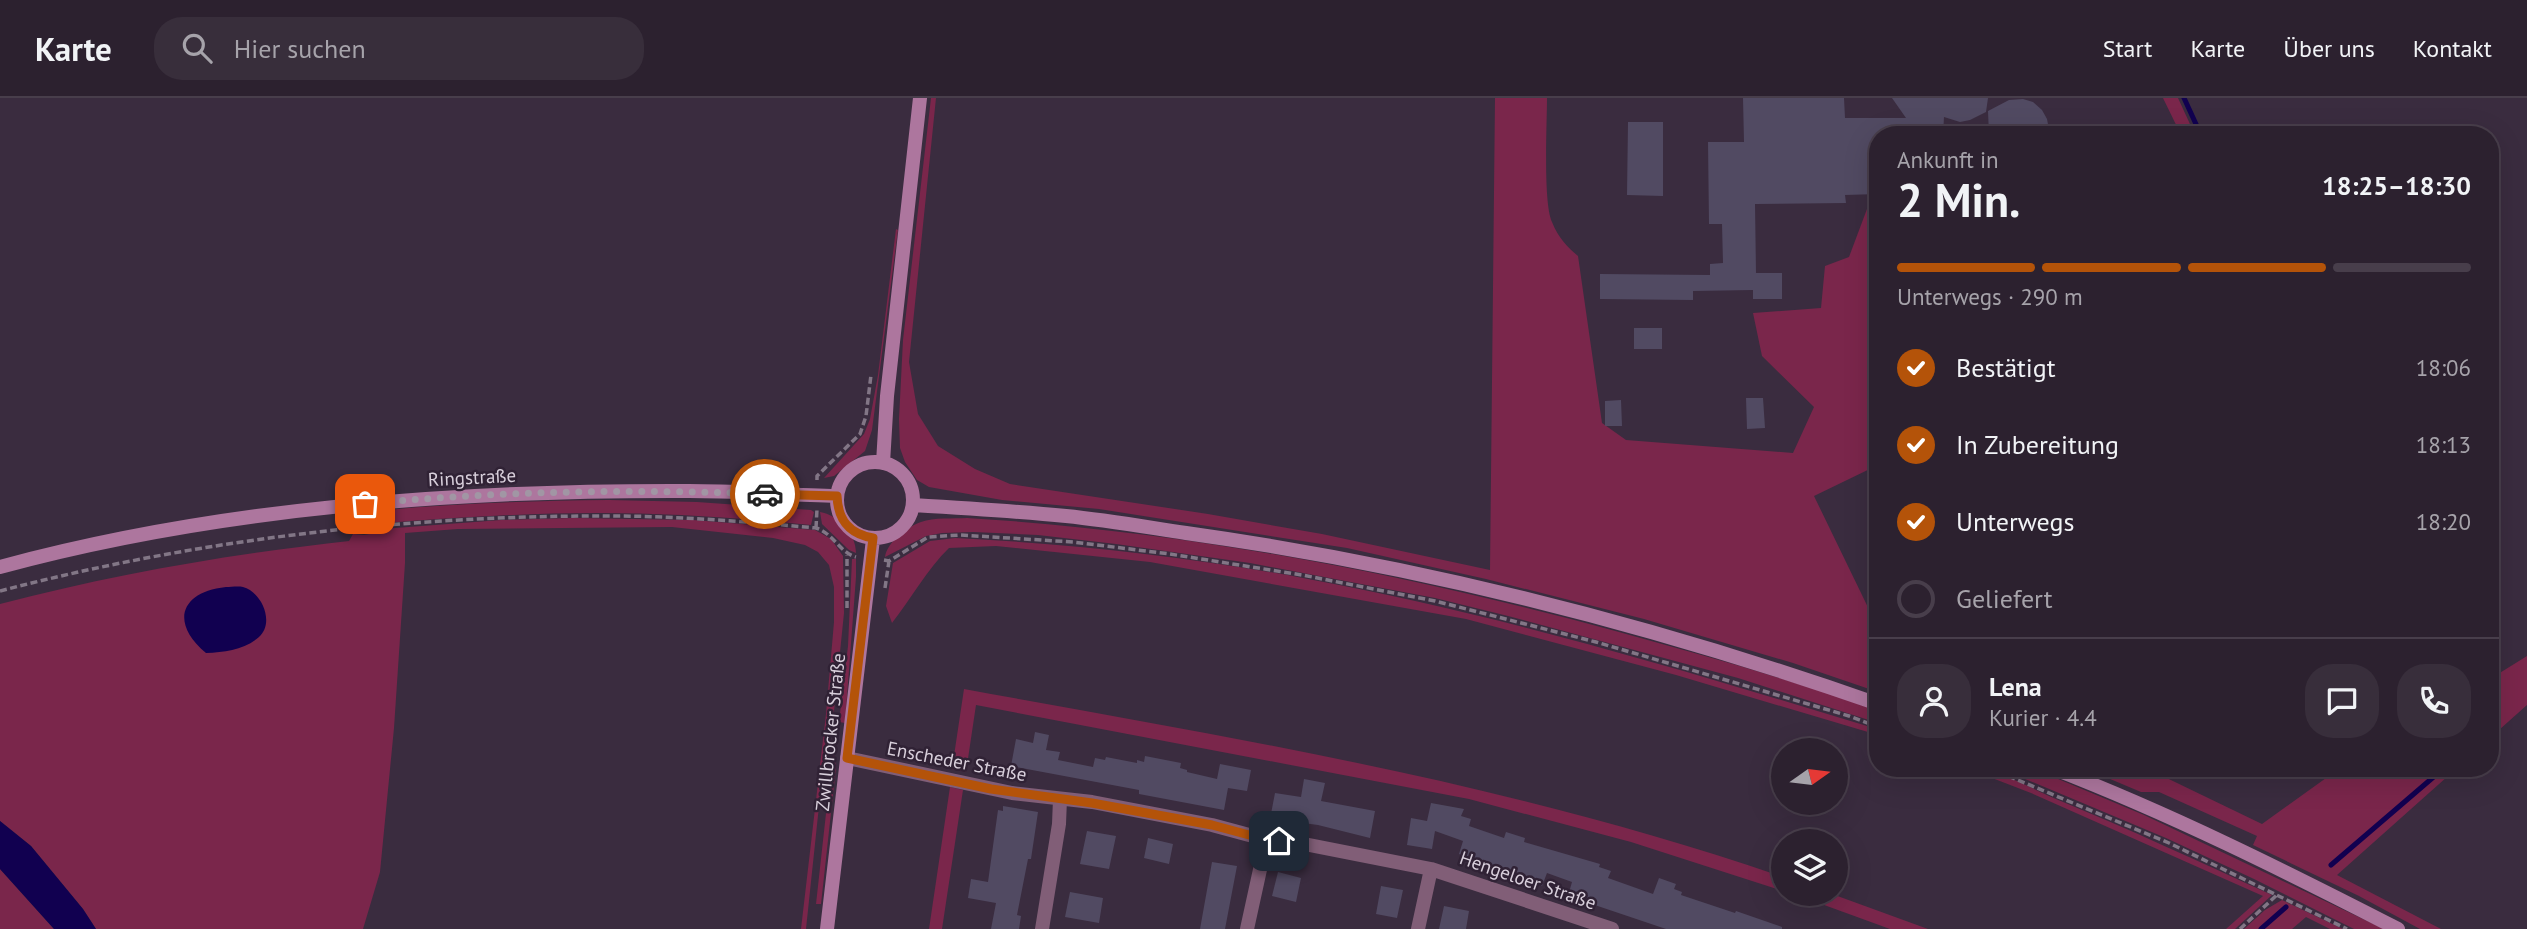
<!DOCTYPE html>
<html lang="de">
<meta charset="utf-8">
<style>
:root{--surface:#2c212f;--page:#382e3b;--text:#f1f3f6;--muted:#a6a3aa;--line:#483e4b;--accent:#b45309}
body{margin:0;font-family:"PT Sans",sans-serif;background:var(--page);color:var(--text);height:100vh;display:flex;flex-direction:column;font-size:26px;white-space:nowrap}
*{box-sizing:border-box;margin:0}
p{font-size:23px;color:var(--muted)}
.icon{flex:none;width:38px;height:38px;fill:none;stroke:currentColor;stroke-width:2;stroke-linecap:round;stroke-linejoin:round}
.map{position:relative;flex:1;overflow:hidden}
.side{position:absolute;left:1869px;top:28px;width:630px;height:651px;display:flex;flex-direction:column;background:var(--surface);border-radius:28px;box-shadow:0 7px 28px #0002,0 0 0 2px var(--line)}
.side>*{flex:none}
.needle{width:46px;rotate:76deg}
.buttons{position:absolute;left:1771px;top:640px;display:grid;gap:14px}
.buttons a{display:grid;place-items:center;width:77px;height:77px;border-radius:50%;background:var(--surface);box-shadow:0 7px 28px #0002,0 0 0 2px var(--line);font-size:35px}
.pin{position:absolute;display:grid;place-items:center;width:60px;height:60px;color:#fff;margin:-30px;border-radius:14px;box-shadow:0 4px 10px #0006}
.courier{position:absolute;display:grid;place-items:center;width:70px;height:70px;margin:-35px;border:5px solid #b45309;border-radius:50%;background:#fff;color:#222;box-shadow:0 2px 9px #0007}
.headline em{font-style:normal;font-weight:600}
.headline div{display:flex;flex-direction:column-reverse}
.headline{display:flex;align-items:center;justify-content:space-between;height:119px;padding:0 28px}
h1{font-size:46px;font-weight:600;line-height:52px}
.bar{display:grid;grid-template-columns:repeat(4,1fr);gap:10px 7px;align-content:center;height:84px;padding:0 28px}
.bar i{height:9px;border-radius:5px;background:var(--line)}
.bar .on{background:var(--accent)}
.bar p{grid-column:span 4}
.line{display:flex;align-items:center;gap:18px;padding:0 28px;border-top:2px solid var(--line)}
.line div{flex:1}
.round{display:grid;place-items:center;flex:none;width:74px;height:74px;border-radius:28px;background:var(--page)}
ol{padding:0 28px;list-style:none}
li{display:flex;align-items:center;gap:21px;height:77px}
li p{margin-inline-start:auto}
li .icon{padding:7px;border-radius:50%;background:var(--accent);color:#fff;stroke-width:4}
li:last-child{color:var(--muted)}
li i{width:38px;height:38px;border:4px solid var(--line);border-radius:50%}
header{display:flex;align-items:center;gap:42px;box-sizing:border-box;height:98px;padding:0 35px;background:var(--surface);border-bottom:2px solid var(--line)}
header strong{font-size:33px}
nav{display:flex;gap:38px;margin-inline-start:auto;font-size:24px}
.search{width:490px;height:63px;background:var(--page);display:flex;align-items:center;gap:18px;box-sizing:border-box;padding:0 24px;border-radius:28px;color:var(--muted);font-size:26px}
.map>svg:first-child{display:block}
</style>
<header>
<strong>Karte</strong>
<div class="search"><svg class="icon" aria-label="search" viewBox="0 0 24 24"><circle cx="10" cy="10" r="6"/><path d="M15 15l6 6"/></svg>Hier suchen</div>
<nav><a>Start</a><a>Karte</a><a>Über uns</a><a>Kontakt</a></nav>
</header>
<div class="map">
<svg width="2527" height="831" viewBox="0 0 2527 831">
<rect width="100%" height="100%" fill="#3a2c3f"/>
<path fill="#7a264b" d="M931,0H936L909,264L918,316L938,348L975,371L1010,386L1208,416L1322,436L1490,472L1495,0H1547C1547,27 1543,103 1552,124C1558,139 1567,149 1578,158L1602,325L1626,342L1793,355L1814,309L1762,258L1753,215L1821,210L1825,168L1849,159L1867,111L1878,112V367L1814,398L1878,530V594L1793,565L1644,521L1486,481L1347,450L1099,411L1002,402L929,389L917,382L905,364L900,350L899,321L903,242Z
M2163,0H2178L2195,37H2181Z
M896,131L898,132L872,332L865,353L834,378L824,380L864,336L870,321L878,277Z
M609,402L697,404L811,412L814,414L811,427C740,420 669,415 598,415C523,415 448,420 373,426V418L376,413C454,405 531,403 609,402Z
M820,414C838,417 856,435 856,455L849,452L822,426Z
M574,420L693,422L815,432L831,441L843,458L844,515L833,623H828L806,831H801L826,616L834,524V489L829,467L818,454L805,447L773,440L672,429L458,431L405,435V465L394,630L380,774L363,831H96L83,811L31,748L0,723V506C115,476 231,456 349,443L353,436L364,437L381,434L382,431L501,422Z
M967,420C1187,433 1406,476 1619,534C1706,558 1793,582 1878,613V625L1738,580L1508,518L1435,500L1250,465L1116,446L1038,437L973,434L942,435L926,438L885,459C887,444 907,429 921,424C934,419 953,421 967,420Z
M955,440C1074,446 1192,459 1308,481C1498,516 1683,572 1867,628L1878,633V637L1676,577L1466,521L1150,464L996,448L949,450C928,470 910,502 892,525L886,508L893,465L930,443Z
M852,461H856V479L845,625L839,624L848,548Z
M2527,558V607L2490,640V581Z
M964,591C1240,641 1518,687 1783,779V793L1631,744L1469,701L976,607L966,674L952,671Z
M833,652L836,669L821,806H816Z
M1966,670C1997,670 2028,689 2056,701C2129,731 2200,764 2272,797L2235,831H2226L2263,798L2031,695Z
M1999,670H2032L2144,717L2384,831H2354L2254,781L2166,740Z
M2084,670H2146L2262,726L2340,670H2457L2337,777L2441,831H2420L2359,798L2253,747L2257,738L2159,694H2141Z
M950,689L963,692L942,831H929Z
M0,771L54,831H0Z
M1794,796H1832L1928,831H1890Z
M2282,802L2343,831H2330L2306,819L2292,831H2244L2265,812Z"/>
<path fill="#110050" d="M226,489C231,489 238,488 243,489C262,494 275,525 259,539C244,552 225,554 206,555C170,525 180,494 226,489Z
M0,723L31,748L83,811L96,831H54L0,771Z"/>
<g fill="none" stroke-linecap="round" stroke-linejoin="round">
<path stroke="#110050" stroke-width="5" d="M2184,0L2201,37
M2331,767L2444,670
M2261,831L2286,809"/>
</g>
<path fill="#514a62" d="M1743,0H1844L1845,20H1906L1892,0H1988L1986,14L1970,22L1960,24L1944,19L1943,37H1878V96L1845,97L1846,105L1755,106L1756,175H1782V201H1753V192L1693,193V202L1600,201V176L1710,177V166L1723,165L1722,126H1709L1708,44H1744Z
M2023,1L2033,4L2042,12L2047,21L2050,37H1989L1988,13L2009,2Z
M1628,24H1663V98L1627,97Z
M1634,230H1662V251H1634Z
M1746,300H1763L1765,330L1747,331Z
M1621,302L1622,328H1605V303Z
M1035,634L1049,637L1046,652L1060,654L1058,662L1093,669L1095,660L1105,662L1106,659L1137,665V662L1144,664L1145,658L1181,665L1180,670L1187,672V674L1217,681L1220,666L1251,672L1247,693L1228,690L1224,712L1139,696V692L1011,668L1016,641L1033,645Z
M1304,681L1325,685L1321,703L1375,713L1370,740L1318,727L1303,725L1302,727L1270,721L1275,695L1301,699Z
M1431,705L1464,711L1461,718L1471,721L1469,728L1504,740L1506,734L1525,740L1524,744L1600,766L1599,769L1611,773L1608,780L1653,796L1659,780L1676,786L1674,791L1682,794L1681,797L1735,815L1736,813L1782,829V831H1666L1568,798L1572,784L1547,775L1542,788L1459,756L1463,743L1435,733L1432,751L1407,747L1411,720L1427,723Z
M1003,708L1038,714L1031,761H1028L1017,817L1021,818L1019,831H991L996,805L968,800L971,781L988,784L998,712L1003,713Z
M1087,733L1116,738L1109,771L1080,766Z
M1148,740L1173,746L1169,766L1144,760Z
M1212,764L1237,768L1225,831H1200Z
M1278,774L1301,780L1296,804L1272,798Z
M1381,788L1403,792L1397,820L1376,816Z
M1070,794L1103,800L1099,825L1065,819Z
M1444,808L1469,813L1466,831H1439Z"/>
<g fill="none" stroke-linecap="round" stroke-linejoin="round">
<path stroke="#827686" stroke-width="3.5" stroke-dasharray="7 3.5" stroke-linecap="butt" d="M817,382V378L860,336L866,318L871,277
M816,430L817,411
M884,462L889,463L928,439L960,437L1073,444L1170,456L1302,477L1435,503L1596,544L1849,618L1878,629
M885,490L889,463
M0,493C191,443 391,419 588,418C664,417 740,423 816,430C833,435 840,455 856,459
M847,510V457
M1989,670L2169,745L2347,831
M2240,831L2278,796"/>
<path stroke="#815e77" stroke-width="14" d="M847,660L1012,695L1092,704L1212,727L1264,741L1294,744L1431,771L1612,831
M1042,831L1059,726L1060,701
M1247,831L1261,767L1264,741
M1418,831L1431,771"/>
<path stroke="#ad769e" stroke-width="14" d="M837 402a38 38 0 1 1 76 0a38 38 0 1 1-76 0Z
M883,365L887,298L920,0
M913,407C964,410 1015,413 1066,418C1106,422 1146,429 1186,435C1422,468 1653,527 1878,606
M0,469C221,409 460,392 689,393C738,393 788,397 837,398
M2052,670C2171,716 2285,773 2398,831
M827,831L873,441"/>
</g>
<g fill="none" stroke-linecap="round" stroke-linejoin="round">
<path stroke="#a196a4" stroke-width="7" stroke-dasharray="0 12.6" d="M365,406C497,393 632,391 765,396"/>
<path stroke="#b45309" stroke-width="9" d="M765,396L837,398C838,422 849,436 873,440L847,660L991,691L1092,705L1212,727L1264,741L1279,743"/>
</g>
<g text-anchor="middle" stroke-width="5" stroke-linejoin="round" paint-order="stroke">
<g font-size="19" fill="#d8cfdb" stroke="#302235">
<text transform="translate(472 379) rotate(-3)" y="7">Ringstraße</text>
<text transform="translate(830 634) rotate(-84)" y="7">Zwillbrocker Straße</text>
<text transform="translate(957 663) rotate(11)" y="7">Enscheder Straße</text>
<text transform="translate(1528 782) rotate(19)" y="7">Hengeloer Straße</text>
</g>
</g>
</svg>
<div class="buttons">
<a><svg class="needle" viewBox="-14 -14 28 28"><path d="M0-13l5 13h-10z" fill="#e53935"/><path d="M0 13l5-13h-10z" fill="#a6a3aa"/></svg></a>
<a><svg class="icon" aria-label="layers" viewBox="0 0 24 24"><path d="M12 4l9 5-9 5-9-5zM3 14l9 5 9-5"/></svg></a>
</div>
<div class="pin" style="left:365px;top:406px;background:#ea580c"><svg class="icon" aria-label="bag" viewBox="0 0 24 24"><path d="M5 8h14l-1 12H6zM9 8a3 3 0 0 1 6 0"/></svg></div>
<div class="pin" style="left:1279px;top:743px;background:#1f2937"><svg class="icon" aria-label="home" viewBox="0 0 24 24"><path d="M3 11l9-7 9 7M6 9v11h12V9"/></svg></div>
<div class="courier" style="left:765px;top:396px"><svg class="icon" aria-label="car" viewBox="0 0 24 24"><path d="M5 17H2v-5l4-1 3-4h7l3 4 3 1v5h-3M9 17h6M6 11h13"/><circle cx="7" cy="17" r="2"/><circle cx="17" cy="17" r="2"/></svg></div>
<section class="side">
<div class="headline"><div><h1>2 Min.</h1><p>Ankunft in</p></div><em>18:25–18:30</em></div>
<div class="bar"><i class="on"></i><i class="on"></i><i class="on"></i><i></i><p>Unterwegs · 290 m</p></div>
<ol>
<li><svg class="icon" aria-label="check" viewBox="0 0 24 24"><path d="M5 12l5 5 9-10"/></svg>Bestätigt<p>18:06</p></li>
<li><svg class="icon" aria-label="check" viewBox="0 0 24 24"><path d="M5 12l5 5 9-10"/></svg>In Zubereitung<p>18:13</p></li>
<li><svg class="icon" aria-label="check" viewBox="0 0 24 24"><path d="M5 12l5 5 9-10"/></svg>Unterwegs<p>18:20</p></li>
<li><i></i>Geliefert</li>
</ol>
<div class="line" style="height:126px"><a class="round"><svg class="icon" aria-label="person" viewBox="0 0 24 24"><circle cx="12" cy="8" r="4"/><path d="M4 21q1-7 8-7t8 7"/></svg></a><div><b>Lena</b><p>Kurier · 4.4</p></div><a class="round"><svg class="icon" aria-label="chat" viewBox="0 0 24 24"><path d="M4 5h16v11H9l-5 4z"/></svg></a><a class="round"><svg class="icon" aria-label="phone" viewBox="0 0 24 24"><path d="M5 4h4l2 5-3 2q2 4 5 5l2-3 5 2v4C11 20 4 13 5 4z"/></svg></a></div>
</section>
</div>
